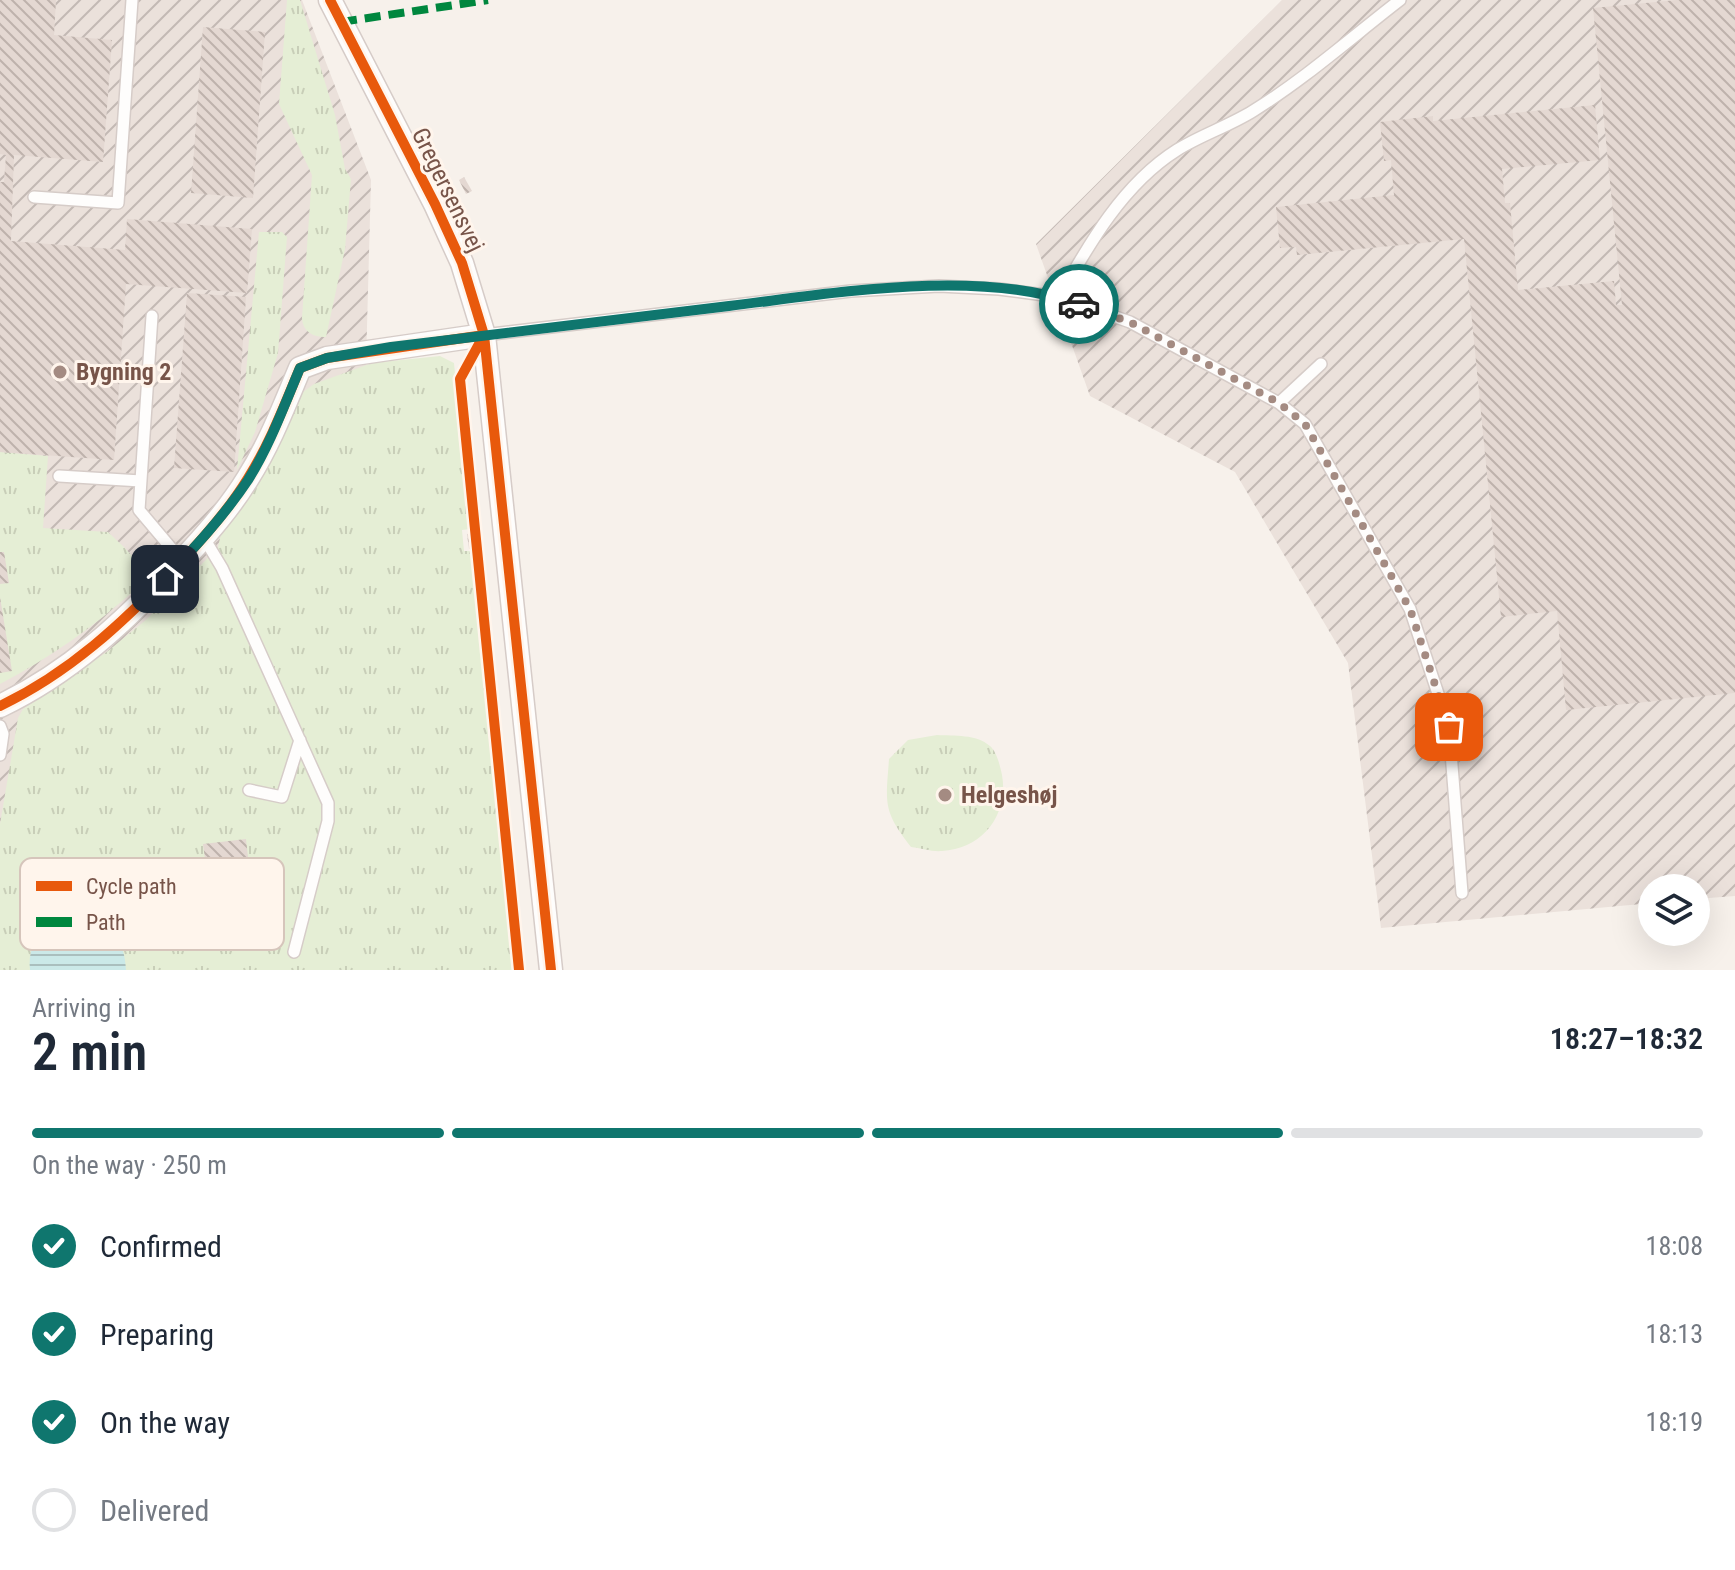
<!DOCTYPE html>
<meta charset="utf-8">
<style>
:root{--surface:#fff;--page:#f6f6f7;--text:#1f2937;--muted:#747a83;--line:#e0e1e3;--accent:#0f766e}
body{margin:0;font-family:"Roboto Condensed",sans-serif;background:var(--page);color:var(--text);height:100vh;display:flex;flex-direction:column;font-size:30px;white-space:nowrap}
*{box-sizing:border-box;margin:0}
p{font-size:26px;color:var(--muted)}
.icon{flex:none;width:44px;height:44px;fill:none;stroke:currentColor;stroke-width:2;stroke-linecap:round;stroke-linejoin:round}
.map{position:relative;height:970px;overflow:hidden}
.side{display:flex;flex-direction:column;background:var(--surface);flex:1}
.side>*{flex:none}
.controls{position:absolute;left:1638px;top:874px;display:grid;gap:16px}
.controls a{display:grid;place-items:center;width:72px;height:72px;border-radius:50%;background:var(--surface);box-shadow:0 8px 32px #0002;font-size:40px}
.pin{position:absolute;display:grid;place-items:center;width:68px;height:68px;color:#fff;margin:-34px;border-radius:16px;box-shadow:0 4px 12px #0006}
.courier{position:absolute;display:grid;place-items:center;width:80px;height:80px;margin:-40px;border:6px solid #0f766e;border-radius:50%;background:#fff;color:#222;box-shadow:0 2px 10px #0007}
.summary em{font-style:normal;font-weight:600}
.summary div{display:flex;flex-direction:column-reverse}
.summary{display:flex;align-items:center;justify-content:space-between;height:136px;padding:0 32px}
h1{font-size:52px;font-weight:600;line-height:60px}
.bar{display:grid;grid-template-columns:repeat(4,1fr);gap:12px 8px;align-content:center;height:96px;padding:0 32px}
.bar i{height:10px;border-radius:6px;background:var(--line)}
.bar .on{background:var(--accent)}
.bar p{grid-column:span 4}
ol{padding:0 32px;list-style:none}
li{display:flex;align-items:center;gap:24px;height:88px}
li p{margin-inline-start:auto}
li .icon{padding:8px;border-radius:50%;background:var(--accent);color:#fff;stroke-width:4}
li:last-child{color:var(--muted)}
li i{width:44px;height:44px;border:4px solid var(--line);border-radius:50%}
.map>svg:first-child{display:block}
</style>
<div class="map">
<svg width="1735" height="970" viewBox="0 0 1735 970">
<defs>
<pattern id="industrial-furrows" width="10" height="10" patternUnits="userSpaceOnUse" patternTransform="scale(2)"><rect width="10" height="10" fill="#ebe1db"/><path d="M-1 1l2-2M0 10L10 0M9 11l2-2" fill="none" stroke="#c3b9b4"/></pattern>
<pattern id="grass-tufts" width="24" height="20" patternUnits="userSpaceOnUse" patternTransform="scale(2)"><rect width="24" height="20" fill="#e5eed5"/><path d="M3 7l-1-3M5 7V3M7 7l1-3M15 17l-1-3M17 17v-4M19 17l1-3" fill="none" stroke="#c8ceb8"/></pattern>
<pattern id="water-rules" width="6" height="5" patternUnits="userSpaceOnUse" patternTransform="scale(2)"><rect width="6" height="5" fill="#cbe9e8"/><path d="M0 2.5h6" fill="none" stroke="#aabfbe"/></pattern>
<pattern id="building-back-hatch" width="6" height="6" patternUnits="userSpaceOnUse" patternTransform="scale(2)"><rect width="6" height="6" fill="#e4d8d2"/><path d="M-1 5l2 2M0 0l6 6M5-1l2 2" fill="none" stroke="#beb2ac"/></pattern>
</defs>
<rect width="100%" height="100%" fill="#f7f1eb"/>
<path fill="url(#industrial-furrows)" d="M0,0H302L371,180L361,547L0,970Z
M1282,0H1735V896L1696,899V888H1652V903L1381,928L1348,663L1235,472L1090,396L1036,244Z"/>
<path fill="url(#grass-tufts)" d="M287,0H300L335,115L345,169L351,179L345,249L326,337C313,337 303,332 302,318L312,175L279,104Z
M259,232H282L287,237L278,353L255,432L237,470Z
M440,356L454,363L470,529L462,530L464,551H473L516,970H0V824L18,718L23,709L108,651L147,619L197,566L201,565L218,547L221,534L259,481L276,452L303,392L314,384L372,363Z
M0,452L48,456L43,528L108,532C123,547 154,569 135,590C93,627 50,658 0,684Z
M937,735C955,736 976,734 990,746C997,752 1000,766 1002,775C1009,814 983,849 942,851C932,852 921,848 911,847C882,810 886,803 889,759L908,740Z"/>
<path fill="url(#water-rules)" d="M83,918C112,927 124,938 126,970H30C26,935 53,920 83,918Z"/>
<path fill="url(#building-back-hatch)" d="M0,0H56L54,35L112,40L103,162L14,155L11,241L125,250L127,219L252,229L247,293L126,284L114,460L0,452V182H4L6,155L0,154Z
M1677,0H1735V693L1566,710L1557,611L1501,617L1464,239L1297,255L1296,247L1280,248L1276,207L1394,195L1391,160L1384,161L1380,122L1433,116V121L1595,105L1600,160L1502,169L1505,203H1510L1518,290L1614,281L1616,305H1622L1593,8Z
M203,27L265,32L253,198L191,193Z
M464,177L472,191L466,194L459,180Z
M187,293L246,297L234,472L174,468Z
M473,533L475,548L469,549L467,534Z
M0,552H4L9,583L0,584Z
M0,597L12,671L0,673Z
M246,839L251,884L209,889L203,844Z"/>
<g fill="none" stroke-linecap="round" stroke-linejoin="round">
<g stroke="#d6ccc8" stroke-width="14">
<path id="service" d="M34,197L118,203L132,0
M1059,297C1089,244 1123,184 1177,150C1201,135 1229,126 1253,111C1305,79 1352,37 1400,0
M152,316L139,510L182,561
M484,335L851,291L939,286L999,289L1059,297L1130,322L1279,403L1305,424L1410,609L1449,727L1462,893
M1279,403L1321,364
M59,476L141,481
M204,538L222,568L328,803V821L294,952
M0,726L3,734L0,755
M249,790L282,797L300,740"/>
</g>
<g stroke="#d6ccc8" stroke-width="25">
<path id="minor" d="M330,0L435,204L462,263L484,335L551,970
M0,706C69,673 123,623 175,568C202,540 228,511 248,478C270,443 284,406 300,368L327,358L484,335"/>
</g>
<use href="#service" stroke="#fefdfc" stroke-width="11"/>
<use href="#minor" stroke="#fefdfc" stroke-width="22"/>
<path stroke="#00873e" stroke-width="8" stroke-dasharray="16 8" stroke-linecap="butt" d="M341,22L488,0"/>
<g stroke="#fff5ec" stroke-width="15">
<path id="cycleway" d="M330,0L435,204L462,263L484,335L551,970
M484,335L460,379L519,970
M0,706C69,673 123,623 175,568C202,540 228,511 248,478C270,443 284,406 300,368L327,358L484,335"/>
</g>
<use href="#cycleway" stroke="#e8590c" stroke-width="10"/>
</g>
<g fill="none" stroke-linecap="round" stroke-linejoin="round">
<path stroke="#a48b82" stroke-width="8" stroke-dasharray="0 14.4" d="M1079,304L1130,322L1279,403L1305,424L1410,609L1449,727"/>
<path stroke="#0f766e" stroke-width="10" d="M165,579C195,547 224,516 248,480C270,445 284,406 300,368L327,358L391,347C504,333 617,319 729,306C837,293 975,268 1079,304"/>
</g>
<g fill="#a48b82" stroke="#fff5ec" stroke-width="3">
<circle cx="60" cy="372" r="8"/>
<circle cx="945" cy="795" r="8"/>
</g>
<g text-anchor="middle" stroke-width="6" stroke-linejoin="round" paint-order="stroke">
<g font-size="24" fill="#775449" stroke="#fff5ec">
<text transform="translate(448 190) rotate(64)" y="8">Gregersensvej</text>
</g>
<g font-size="24" font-weight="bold" fill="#775449" stroke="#fff5ec" text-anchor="start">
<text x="76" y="380">Bygning 2</text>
<text x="961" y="803">Helgeshøj</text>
</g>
</g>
<rect x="20" y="858" width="264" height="92" rx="12" fill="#fff5ec" stroke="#d6c5bb" stroke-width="2"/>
<rect x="36" y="881" width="36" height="10" fill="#e8590c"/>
<rect x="36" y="917" width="36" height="10" fill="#00873e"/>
<g font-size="22" fill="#775449">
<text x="86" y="894">Cycle path</text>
<text x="86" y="930">Path</text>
</g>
</svg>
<div class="controls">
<a><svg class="icon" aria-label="layers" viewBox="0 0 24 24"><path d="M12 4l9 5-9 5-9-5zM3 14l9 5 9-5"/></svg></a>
</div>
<div class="pin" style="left:1449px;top:727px;background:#ea580c"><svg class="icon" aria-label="bag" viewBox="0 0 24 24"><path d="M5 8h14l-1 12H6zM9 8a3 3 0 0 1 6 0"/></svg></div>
<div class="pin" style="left:165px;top:579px;background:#1f2937"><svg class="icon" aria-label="home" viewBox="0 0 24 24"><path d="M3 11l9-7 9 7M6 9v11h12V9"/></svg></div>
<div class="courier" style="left:1079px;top:304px"><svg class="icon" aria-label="car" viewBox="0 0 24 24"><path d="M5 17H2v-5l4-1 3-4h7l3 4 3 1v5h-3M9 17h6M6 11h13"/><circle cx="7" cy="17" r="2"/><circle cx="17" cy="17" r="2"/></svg></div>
</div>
<section class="side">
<div class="summary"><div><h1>2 min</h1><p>Arriving in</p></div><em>18:27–18:32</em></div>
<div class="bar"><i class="on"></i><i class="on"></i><i class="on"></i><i></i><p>On the way · 250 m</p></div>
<ol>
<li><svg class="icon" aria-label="check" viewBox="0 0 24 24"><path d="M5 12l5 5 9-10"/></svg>Confirmed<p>18:08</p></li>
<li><svg class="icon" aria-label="check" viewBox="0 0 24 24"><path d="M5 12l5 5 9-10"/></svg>Preparing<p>18:13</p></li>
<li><svg class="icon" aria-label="check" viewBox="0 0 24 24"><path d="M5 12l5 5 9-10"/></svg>On the way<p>18:19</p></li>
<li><i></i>Delivered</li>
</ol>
</section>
